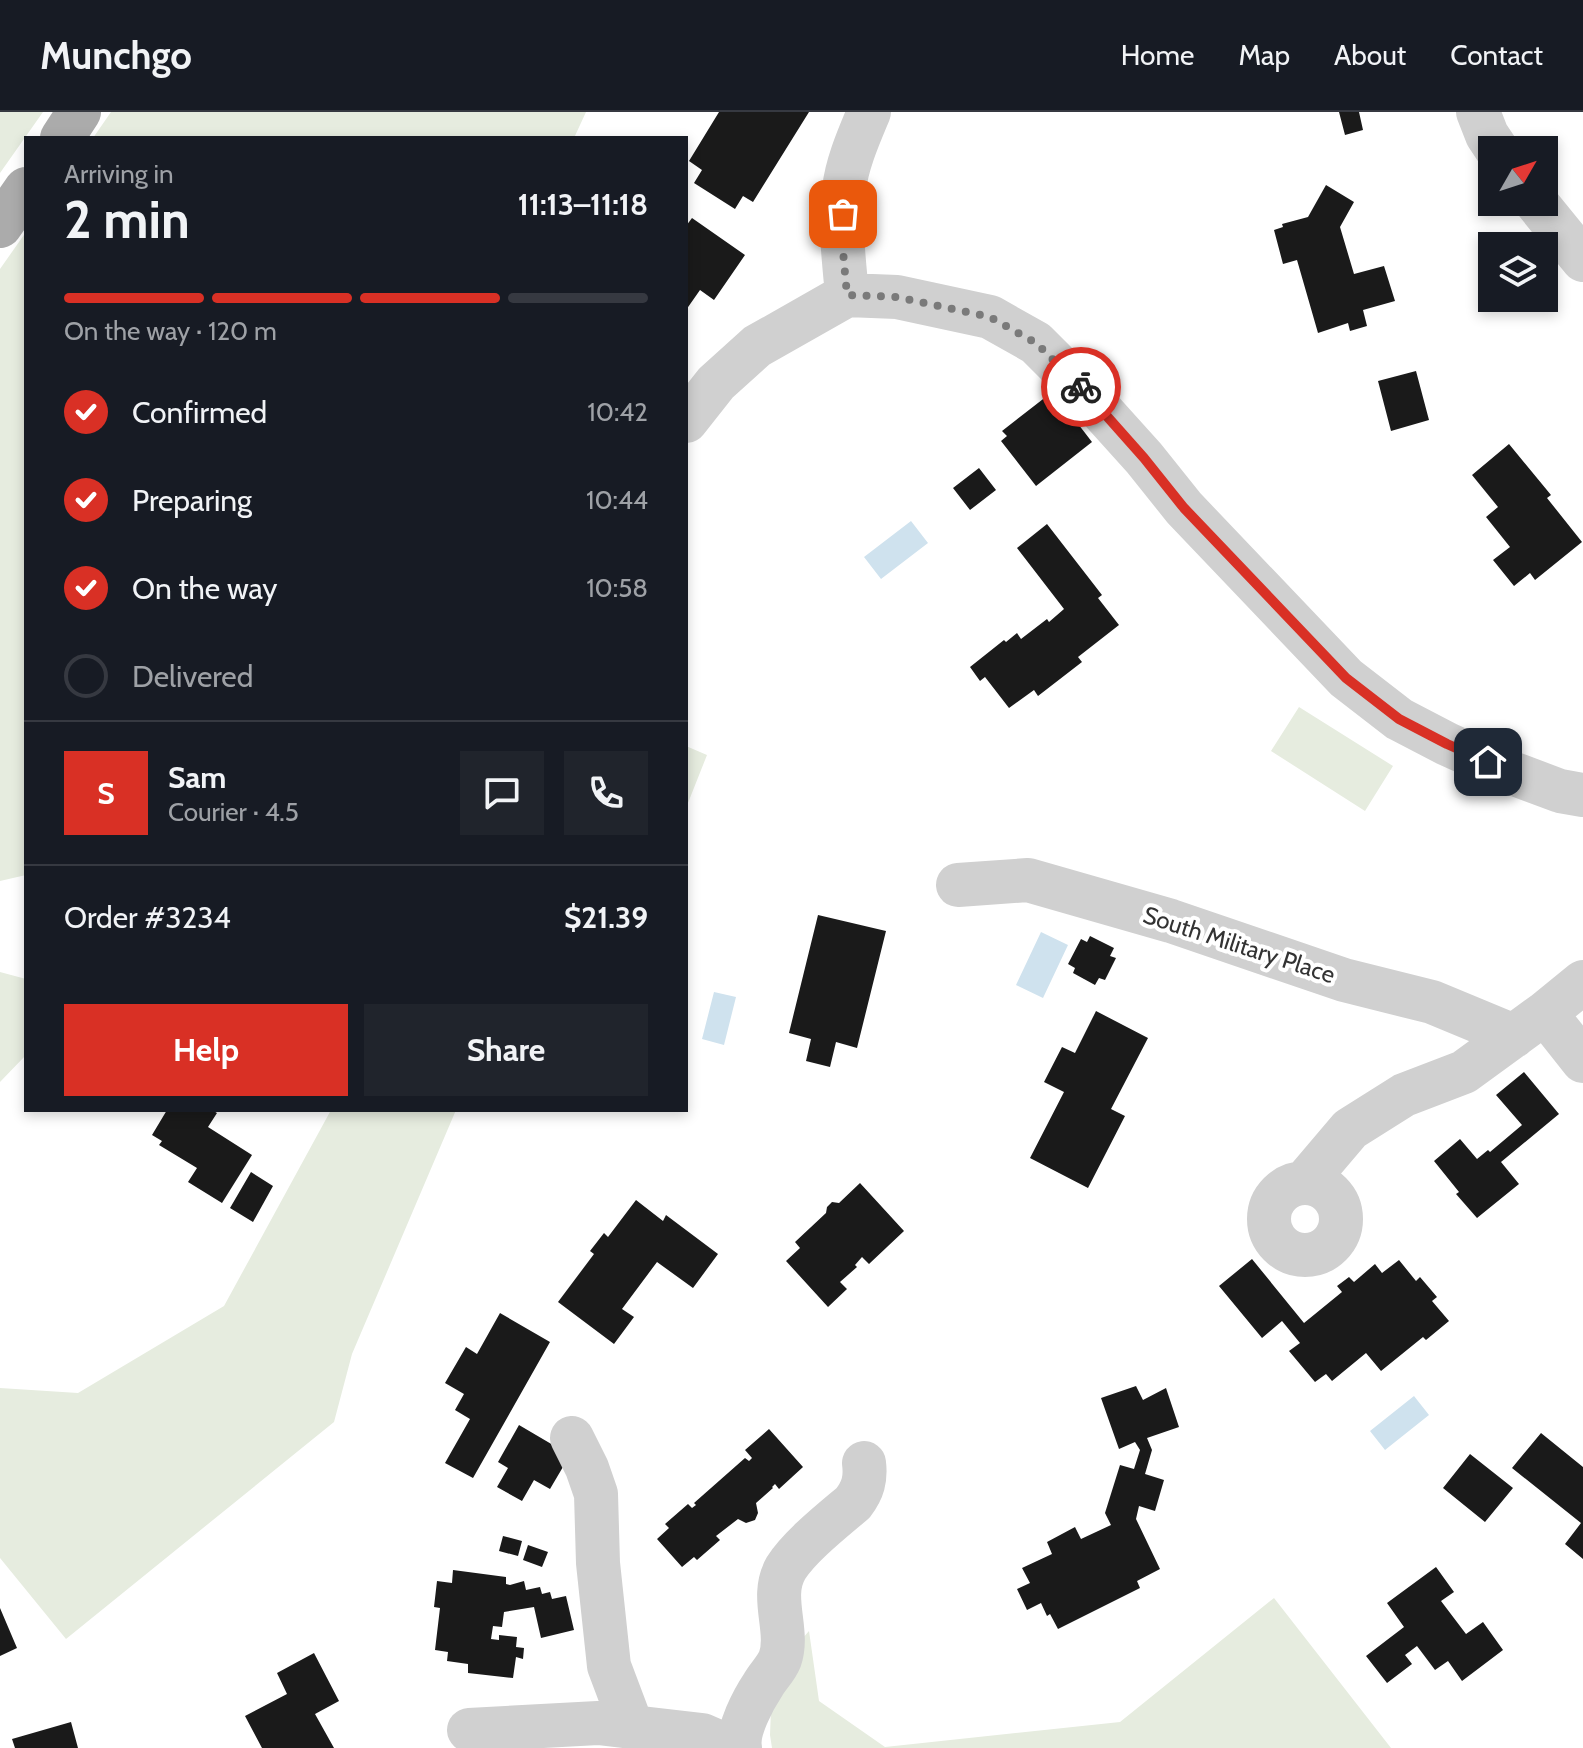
<!DOCTYPE html>
<meta charset="utf-8">
<style>
:root{--surface:#171b24;--page:#20242c;--text:#f1f3f6;--muted:#9ea1a6;--line:#363941;--accent:#d93025}
body{margin:0;font-family:Cabin,sans-serif;background:var(--page);color:var(--text);height:100vh;display:flex;flex-direction:column;font-size:30px;white-space:nowrap}
*{box-sizing:border-box;margin:0}
p{font-size:26px;color:var(--muted)}
.icon{flex:none;width:44px;height:44px;fill:none;stroke:currentColor;stroke-width:2;stroke-linecap:round;stroke-linejoin:round}
.map{position:relative;flex:1;overflow:hidden}
.side{position:absolute;left:24px;top:24px;width:664px;height:976px;display:flex;flex-direction:column;background:var(--surface);border-radius:0px;box-shadow:0 4px 12px #0003}
.side>*{flex:none}
.needle{width:52px;rotate:51deg}
.controls{position:absolute;left:1478px;top:24px;display:grid;gap:16px}
.controls a{display:grid;place-items:center;width:80px;height:80px;border-radius:0px;background:var(--surface);box-shadow:0 4px 12px #0003;font-size:40px}
.pin{position:absolute;display:grid;place-items:center;width:68px;height:68px;color:#fff;margin:-34px;border-radius:16px;box-shadow:0 4px 12px #0006}
.courier{position:absolute;display:grid;place-items:center;width:80px;height:80px;margin:-40px;border:6px solid #d93025;border-radius:50%;background:#fff;color:#222;box-shadow:0 2px 10px #0007}
.head em{font-style:normal;font-weight:700}
.head div{display:flex;flex-direction:column-reverse}
.head{display:flex;align-items:center;justify-content:space-between;height:136px;padding:0 40px}
h1{font-size:52px;font-weight:700;line-height:60px}
.bar{display:grid;grid-template-columns:repeat(4,1fr);gap:12px 8px;align-content:center;height:96px;padding:0 40px}
.bar i{height:10px;border-radius:6px;background:var(--line)}
.bar .selected{background:var(--accent)}
.bar p{grid-column:span 4}
.line{display:flex;align-items:center;gap:20px;padding:0 40px;border-top:2px solid var(--line)}
.line div{flex:1}
.round{display:grid;place-items:center;flex:none;width:84px;height:84px;border-radius:0px;background:var(--page)}
ol{padding:0 40px;list-style:none}
li{display:flex;align-items:center;gap:24px;height:88px}
li p{margin-inline-start:auto}
li .icon{padding:8px;border-radius:50%;background:var(--accent);color:#fff;stroke-width:4}
li:last-child{color:var(--muted)}
li i{width:44px;height:44px;border:4px solid var(--line);border-radius:50%}
.button{display:flex;gap:16px;margin-top:auto;padding:16px 40px}
.button a{flex:1;height:92px;border-radius:0px;background:var(--accent);color:#fff;font-size:32px;font-weight:700;line-height:92px;text-align:center}
.button a+a{background:var(--page);color:var(--text)}
header{display:flex;align-items:center;gap:48px;box-sizing:border-box;height:112px;padding:0 40px;background:var(--surface);border-bottom:2px solid var(--line)}
header strong{font-size:38px}
nav{display:flex;gap:44px;margin-inline-start:auto;font-size:28px}
.map>svg:first-child{display:block}
</style>
<header>
<strong>Munchgo</strong>
<nav><a>Home</a><a>Map</a><a>About</a><a>Contact</a></nav>
</header>
<div class="map">
<svg width="1583" height="1636" viewBox="0 0 1583 1636">
<rect width="100%" height="100%" fill="#fff"/>
<path fill="#e6ecdf" d="M0,0H43L0,61Z
M111,0H586L574,26H93Z
M26,120V763L0,769V157Z
M1299,595L1393,654L1365,699L1271,639Z
M686,634L707,643L686,696Z
M0,860L26,867V943L0,970Z
M331,998H456L352,1242L334,1310L66,1527L0,1446V1276L78,1281L224,1194Z
M1274,1486L1391,1636H772L770,1623L771,1597L795,1535L809,1519L819,1589L885,1635L1120,1610Z"/>
<path fill="#cfe2ee" d="M911,409L928,431L881,467L864,445Z
M1041,820L1068,833L1043,886L1016,873Z
M714,880L736,885L724,933L702,927Z
M1414,1284L1429,1303L1385,1338L1370,1319Z"/>
<path fill="#1a1a1a" d="M719,0H809L753,90L743,84L735,97L694,71L702,58L689,49Z
M1339,0H1359L1363,18L1345,23Z
M1326,73L1354,90L1340,115L1354,162L1384,154L1395,189L1363,198L1367,214L1350,219L1348,211L1318,221L1297,148L1283,152L1274,118L1283,115L1282,112L1308,105Z
M692,106L745,143L714,188L700,178L686,198V114Z
M1416,259L1429,308L1391,319L1378,269Z
M1047,284L1059,299L1065,295L1092,330L1036,374L1001,329L1007,324L1002,319Z
M1509,332L1551,383L1547,386L1582,430L1535,468L1530,461L1514,474L1493,448L1510,435L1486,405L1498,395L1472,363Z
M979,356L996,378L970,398L953,376Z
M1047,412L1102,483L1098,486L1119,513L1078,545L1082,550L1038,584L1034,578L1009,596L985,565L980,569L970,555L1004,528L1006,530L1017,521L1021,527L1047,507L1049,510L1064,497L1017,436Z
M818,803L886,819L857,936L836,930L830,955L806,949L811,927L789,921Z
M1090,824L1114,836L1110,844L1116,846L1105,868L1099,866L1095,873L1073,861L1075,856L1068,852L1081,827L1087,830Z
M1096,899L1148,926L1111,997L1125,1004L1088,1076L1030,1046L1064,980L1044,970L1062,935L1075,941Z
M1524,960L1559,1002L1501,1050L1519,1072L1477,1106L1456,1082L1459,1080L1434,1049L1460,1027L1477,1047L1488,1038L1490,1040L1522,1013L1496,983Z
M167,998H212L217,1001L208,1015L252,1043L222,1091L188,1070L197,1056L159,1033L162,1029L152,1023Z
M251,1060L273,1074L253,1110L230,1096Z
M860,1071L904,1119L869,1152L862,1145L855,1153L857,1155L840,1170L847,1177L828,1195L786,1149L800,1136L795,1130L826,1101L827,1095L832,1090L839,1091Z
M636,1088L663,1109L666,1103L718,1142L693,1176L657,1150L622,1197L634,1205L614,1232L558,1190L594,1142L590,1139L604,1121L608,1125Z
M1252,1147L1304,1211L1342,1180L1337,1174L1349,1165L1354,1170L1375,1152L1382,1161L1399,1148L1416,1169L1420,1165L1437,1185L1432,1189L1449,1209L1426,1228L1423,1225L1381,1259L1366,1241L1332,1269L1326,1262L1315,1270L1289,1239L1300,1231L1282,1209L1262,1226L1219,1174Z
M500,1201L550,1230L473,1366L445,1351L470,1307L455,1298L464,1282L445,1271L466,1235L477,1242Z
M1136,1274L1143,1288L1166,1276L1179,1315L1147,1326L1152,1338L1145,1362L1164,1368L1155,1399L1139,1394L1136,1407L1160,1457L1137,1469L1140,1476L1058,1517L1050,1502L1047,1504L1041,1491L1027,1498L1017,1477L1030,1471L1022,1456L1052,1442L1047,1430L1075,1415L1081,1427L1111,1413L1105,1401L1120,1353L1134,1357L1140,1338L1135,1330L1119,1337L1101,1286Z
M519,1313L570,1343L550,1377L534,1368L522,1389L497,1375L508,1356L498,1350Z
M769,1317L803,1355L779,1377L775,1372L772,1375L773,1376L756,1391L758,1401L755,1408L746,1411L738,1407L716,1424L720,1428L697,1448L694,1445L682,1455L657,1427L669,1416L665,1412L688,1392L692,1396L696,1393L694,1391L745,1346L749,1349L752,1346L745,1338Z
M1541,1321L1583,1355V1447L1565,1432L1581,1411L1512,1356Z
M1470,1342L1513,1376L1485,1410L1443,1376Z
M503,1424L522,1429L518,1444L499,1439Z
M528,1433L548,1440L542,1455L523,1448Z
M1436,1455L1454,1480L1441,1489L1466,1522L1483,1510L1503,1538L1462,1569L1448,1549L1435,1558L1417,1534L1405,1543L1412,1552L1387,1571L1366,1544L1404,1515L1387,1491Z
M453,1458L506,1465V1472L510,1473L524,1469L526,1478L540,1475L542,1482L550,1480L552,1487L566,1484L574,1518L541,1526L534,1495L504,1500L502,1515L493,1514L491,1527L499,1528V1523L517,1525L516,1535L524,1536L523,1547L516,1545L513,1566L468,1561V1552L447,1549L448,1540L435,1538L440,1496L434,1495L437,1469L452,1471Z
M0,1496L17,1536L0,1544Z
M314,1541L339,1589L315,1602L334,1636H262L245,1604L287,1582L277,1561Z
M71,1610L78,1636H15L12,1627Z"/>
<g fill="none" stroke-linecap="round" stroke-linejoin="round">
<path stroke="#d0d0d0" stroke-width="44" d="M1478,0L1487,23L1497,38
M1536,90L1583,148
M847,183C844,148 839,112 844,77C847,51 859,24 869,0
M686,309L716,271L757,234L847,183L897,185L990,205L1036,231L1080,275L1144,346L1184,396L1346,566L1399,607L1447,632L1509,660L1560,679L1583,683
M958,773L1028,768L1171,809L1344,868L1432,890L1514,924
M1545,901L1583,949
M1305,1070L1350,1017L1404,983L1464,960L1545,901L1583,870
M1269 1107a36 36 0 1 1 72 0a36 36 0 1 1-72 0Z
M572,1326L587,1356L596,1382L598,1451L609,1554L632,1615
M469,1618L598,1611L702,1623L718,1630L724,1636
M740,1636C737,1618 753,1588 763,1573C768,1564 776,1557 780,1547C790,1518 769,1485 786,1456C800,1434 833,1408 853,1391C863,1378 866,1367 864,1351"/>
<path stroke="#ababab" stroke-width="44" d="M62,26L79,0
M0,114L26,77"/>
</g>
<g fill="none" stroke-linecap="round" stroke-linejoin="round">
<path stroke="#7a7a7a" stroke-width="8" stroke-dasharray="0 14.4" d="M843,102L842,128L847,183L897,185L990,205L1036,231L1081,275"/>
<path stroke="#d93025" stroke-width="10" d="M1081,275L1144,346L1184,396L1346,566L1399,607L1447,632L1488,650"/>
</g>
<g text-anchor="middle" stroke-width="8" stroke-linejoin="round" paint-order="stroke">
<g font-size="24" fill="#333" stroke="#fff">
<text transform="translate(1239 833) rotate(18)" y="8">South Military Place</text>
</g>
</g>
</svg>
<div class="controls">
<a><svg class="needle" viewBox="-14 -14 28 28"><path d="M0-13l5 13h-10z" fill="#e53935"/><path d="M0 13l5-13h-10z" fill="#9ea1a6"/></svg></a>
<a><svg class="icon" aria-label="layers" viewBox="0 0 24 24"><path d="M12 4l9 5-9 5-9-5zM3 14l9 5 9-5"/></svg></a>
</div>
<div class="pin" style="left:843px;top:102px;background:#ea580c"><svg class="icon" aria-label="bag" viewBox="0 0 24 24"><path d="M5 8h14l-1 12H6zM9 8a3 3 0 0 1 6 0"/></svg></div>
<div class="pin" style="left:1488px;top:650px;background:#1f2937"><svg class="icon" aria-label="home" viewBox="0 0 24 24"><path d="M3 11l9-7 9 7M6 9v11h12V9"/></svg></div>
<div class="courier" style="left:1081px;top:275px"><svg class="icon" aria-label="bike" viewBox="0 0 24 24"><circle cx="6" cy="16" r="4"/><circle cx="18" cy="16" r="4"/><path d="M6 16l4-8h5l3 8M10 8l3 8H6M13 5h3"/></svg></div>
<section class="side">
<div class="head"><div><h1>2 min</h1><p>Arriving in</p></div><em>11:13–11:18</em></div>
<div class="bar"><i class="selected"></i><i class="selected"></i><i class="selected"></i><i></i><p>On the way · 120 m</p></div>
<ol>
<li><svg class="icon" aria-label="check" viewBox="0 0 24 24"><path d="M5 12l5 5 9-10"/></svg>Confirmed<p>10:42</p></li>
<li><svg class="icon" aria-label="check" viewBox="0 0 24 24"><path d="M5 12l5 5 9-10"/></svg>Preparing<p>10:44</p></li>
<li><svg class="icon" aria-label="check" viewBox="0 0 24 24"><path d="M5 12l5 5 9-10"/></svg>On the way<p>10:58</p></li>
<li><i></i>Delivered</li>
</ol>
<div class="line" style="height:144px"><b class="round" style="background:var(--accent);color:#fff">S</b><div><b>Sam</b><p>Courier · 4.5</p></div><a class="round"><svg class="icon" aria-label="chat" viewBox="0 0 24 24"><path d="M4 5h16v11H9l-5 4z"/></svg></a><a class="round"><svg class="icon" aria-label="phone" viewBox="0 0 24 24"><path d="M5 4h4l2 5-3 2q2 4 5 5l2-3 5 2v4C11 20 4 13 5 4z"/></svg></a></div>
<div class="line" style="height:104px"><div>Order #3234</div><b>$21.39</b></div>
<div class="button"><a>Help</a><a>Share</a></div>
</section>
</div>
